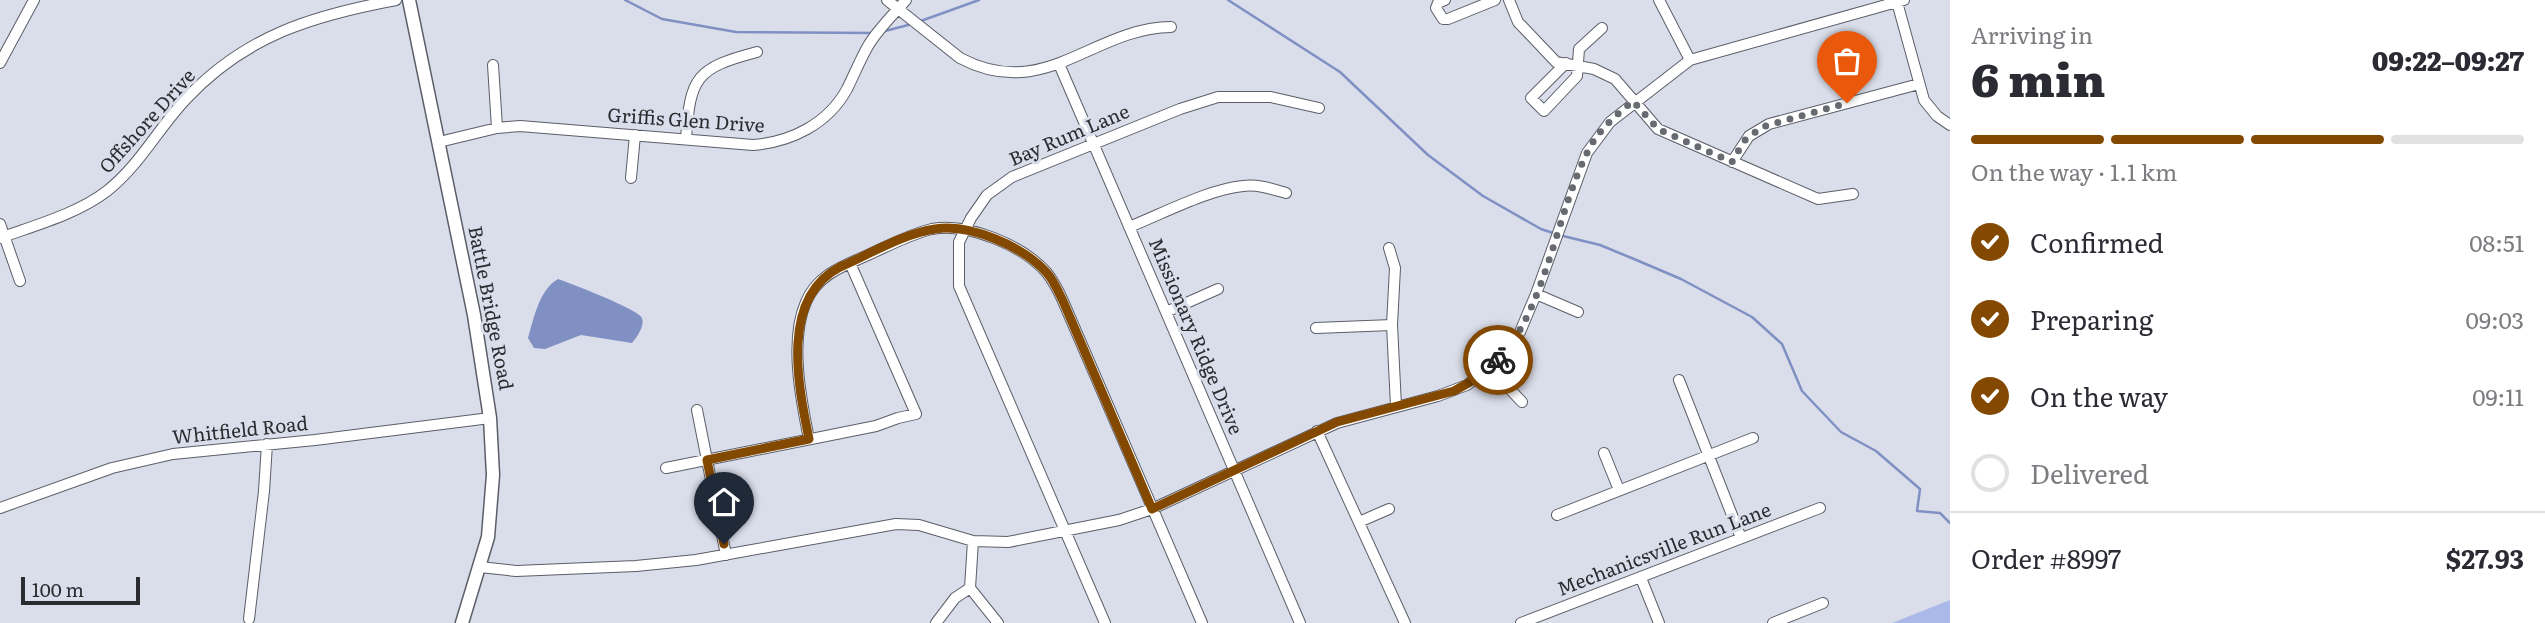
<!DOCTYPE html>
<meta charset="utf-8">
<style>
:root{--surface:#fff;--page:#f7f7f7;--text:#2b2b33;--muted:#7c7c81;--line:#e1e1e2;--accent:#834900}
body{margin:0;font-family:Literata,serif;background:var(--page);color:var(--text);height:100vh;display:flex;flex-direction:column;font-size:26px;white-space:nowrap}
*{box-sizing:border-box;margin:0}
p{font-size:23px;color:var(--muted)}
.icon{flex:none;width:38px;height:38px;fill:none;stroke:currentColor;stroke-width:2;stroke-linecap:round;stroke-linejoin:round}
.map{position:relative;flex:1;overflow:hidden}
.drawer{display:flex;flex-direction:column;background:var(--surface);width:595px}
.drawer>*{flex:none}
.scale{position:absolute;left:21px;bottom:18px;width:119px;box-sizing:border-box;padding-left:7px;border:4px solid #2a2c30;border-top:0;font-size:19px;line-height:24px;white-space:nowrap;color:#2a2c30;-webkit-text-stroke:5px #dadeea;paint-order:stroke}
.pin{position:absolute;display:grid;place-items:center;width:60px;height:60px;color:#fff;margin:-72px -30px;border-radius:50% 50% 50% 0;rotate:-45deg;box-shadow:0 0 7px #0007}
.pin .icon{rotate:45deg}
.courier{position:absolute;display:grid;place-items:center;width:70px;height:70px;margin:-35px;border:5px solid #834900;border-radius:50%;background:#fff;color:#222;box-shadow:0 2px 9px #0007}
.overview em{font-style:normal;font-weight:800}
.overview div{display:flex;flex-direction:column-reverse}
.overview{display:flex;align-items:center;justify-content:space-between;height:119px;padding:0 21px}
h1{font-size:46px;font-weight:800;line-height:52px}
.bar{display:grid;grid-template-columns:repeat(4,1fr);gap:10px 7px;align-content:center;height:84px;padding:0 21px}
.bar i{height:9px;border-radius:5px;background:var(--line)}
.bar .active{background:var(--accent)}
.bar p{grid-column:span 4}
.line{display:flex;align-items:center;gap:18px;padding:0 21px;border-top:2px solid var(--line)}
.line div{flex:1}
ol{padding:0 21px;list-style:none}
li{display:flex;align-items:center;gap:21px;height:77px}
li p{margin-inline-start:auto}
li .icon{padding:7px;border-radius:50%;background:var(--accent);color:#fff;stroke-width:4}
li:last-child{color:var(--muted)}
li i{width:38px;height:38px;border:4px solid var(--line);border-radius:50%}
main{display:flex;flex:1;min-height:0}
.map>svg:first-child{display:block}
</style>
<main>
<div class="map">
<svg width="1950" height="623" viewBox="0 0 1950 623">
<rect width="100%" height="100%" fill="#dadeea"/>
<path fill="#aab9e7" d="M1950,600V623H1892Z"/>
<path fill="#8190c3" d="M558,279C570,283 640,310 642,318C645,326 637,337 632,343L581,335L545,349L534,348L528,338C534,318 539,290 558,279Z"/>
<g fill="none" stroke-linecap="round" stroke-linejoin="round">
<path stroke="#8190c3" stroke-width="2.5" d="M625,0L662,19L736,32L875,33
M1228,0L1340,72L1428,155L1483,196L1541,229L1553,233
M918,22L979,0
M885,31L912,24
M1559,235L1600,245L1634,259L1681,279L1752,317L1782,344L1802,391L1841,432L1876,451L1920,489L1917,511L1940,513L1950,523"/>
<g stroke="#5b5e68" stroke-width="12">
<path id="minor" d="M887,0L960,58C1045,103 1092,28 1171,27
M1445,0L1438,3L1436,8L1443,19H1448L1495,0
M1509,0L1518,22L1556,62L1594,69L1615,79L1658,129L1818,199L1853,194
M1659,0L1690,60
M1897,2L1924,100L1937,116L1950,125
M0,63L34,0
M1566,63L1531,98L1544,111L1577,76L1579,49L1602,28
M1059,64L1300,623
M493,65L497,128
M686,139C690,77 696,68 757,52
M439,142L497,128L520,126L753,145C791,142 828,124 847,89C854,75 860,60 868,46C878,29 893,15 906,0
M1732,162L1749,136L1769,124L1919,84
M631,178L635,135
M0,224L20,281
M1129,227C1162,214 1209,189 1243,186C1258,184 1272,189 1286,193
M0,238C36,225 77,214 107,191C140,165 159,127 187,98C246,35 315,15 396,0
M1389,248L1395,268L1392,325L1396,406
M1536,294L1578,312
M1166,312L1218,289
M1316,328L1392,325
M1490,368L1522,402
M1679,380L1741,538
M697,410L726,555
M1317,431L1405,623
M809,439C801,400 789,340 806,302C817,275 843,266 868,255C888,246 910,234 932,229C968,222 1024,246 1047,273C1054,282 1059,292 1063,301L1202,623
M1604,453L1619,490
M666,468L876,426L898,418L916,414L850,263
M0,508L112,468L173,454L315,440L490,418
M1557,515L1753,438
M1359,522L1389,509
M973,541L970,588L998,623
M480,567L516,571L636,566L696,560L896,524L919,525L973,541L1008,542L1119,520L1152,509L1337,423L1438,396L1467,385L1490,368L1520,332L1536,294L1587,153L1610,122L1690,60L1904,0
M1641,578L1659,623
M249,619L264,491L267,444
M936,623L955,598L970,588
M1105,623L959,286V242L971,218L987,195L1012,177L1180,109L1218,97H1271L1319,108
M1521,623L1820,508
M1773,623L1823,603"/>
</g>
<g stroke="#5b5e68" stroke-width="15">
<path id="tertiary" d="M409,0L474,315L490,418L493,475L488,537L462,623"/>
</g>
<use href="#minor" stroke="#fff" stroke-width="10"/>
<use href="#tertiary" stroke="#fff" stroke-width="12"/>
</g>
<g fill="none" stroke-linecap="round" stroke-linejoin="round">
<path stroke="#686a71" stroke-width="7" stroke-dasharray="0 12.6" d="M1498,360C1546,309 1556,215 1587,153C1597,131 1615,116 1633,101L1658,129L1732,162L1744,141L1762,127L1847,103"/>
<path stroke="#834900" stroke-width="9" d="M724,544L707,460L809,439C798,385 780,298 840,267C870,254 902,234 935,229C970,223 1024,247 1047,273C1054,281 1058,291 1063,301L1152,509L1337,422L1454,391L1479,377L1498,360"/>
</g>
<g text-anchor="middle" stroke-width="6" stroke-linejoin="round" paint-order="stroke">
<g font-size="19" fill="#2a2c30" stroke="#dadeea">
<text transform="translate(686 120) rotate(4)" y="7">Griffis Glen Drive</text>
<text transform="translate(147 121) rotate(-48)" y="7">Offshore Drive</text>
<text transform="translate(1069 135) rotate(-23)" y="7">Bay Rum Lane</text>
<text transform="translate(491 308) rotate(79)" y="7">Battle Bridge Road</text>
<text transform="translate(1196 336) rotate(67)" y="7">Missionary Ridge Drive</text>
<text transform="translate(240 430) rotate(-6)" y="7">Whitfield Road</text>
<text transform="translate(1664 549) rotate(-21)" y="7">Mechanicsville Run Lane</text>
</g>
</g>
</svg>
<div class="scale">100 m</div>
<div class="pin" style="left:1847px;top:103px;background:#ea580c"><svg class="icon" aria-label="bag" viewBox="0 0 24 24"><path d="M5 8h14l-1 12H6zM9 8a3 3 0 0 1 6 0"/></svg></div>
<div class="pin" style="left:724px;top:544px;background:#1f2937"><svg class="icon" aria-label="home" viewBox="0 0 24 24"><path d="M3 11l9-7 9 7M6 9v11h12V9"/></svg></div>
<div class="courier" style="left:1498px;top:360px"><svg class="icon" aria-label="bike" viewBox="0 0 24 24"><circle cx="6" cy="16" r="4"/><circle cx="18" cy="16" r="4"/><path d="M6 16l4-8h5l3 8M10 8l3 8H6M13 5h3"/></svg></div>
</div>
<section class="drawer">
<div class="overview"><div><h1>6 min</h1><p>Arriving in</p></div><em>09:22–09:27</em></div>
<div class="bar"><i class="active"></i><i class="active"></i><i class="active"></i><i></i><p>On the way · 1.1 km</p></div>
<ol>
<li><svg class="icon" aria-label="check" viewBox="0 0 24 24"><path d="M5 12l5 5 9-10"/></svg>Confirmed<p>08:51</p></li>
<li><svg class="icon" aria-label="check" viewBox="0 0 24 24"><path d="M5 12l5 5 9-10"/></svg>Preparing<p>09:03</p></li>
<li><svg class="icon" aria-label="check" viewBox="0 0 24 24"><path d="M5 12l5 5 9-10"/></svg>On the way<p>09:11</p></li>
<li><i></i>Delivered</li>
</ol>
<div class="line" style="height:91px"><div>Order #8997</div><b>$27.93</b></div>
</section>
</main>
